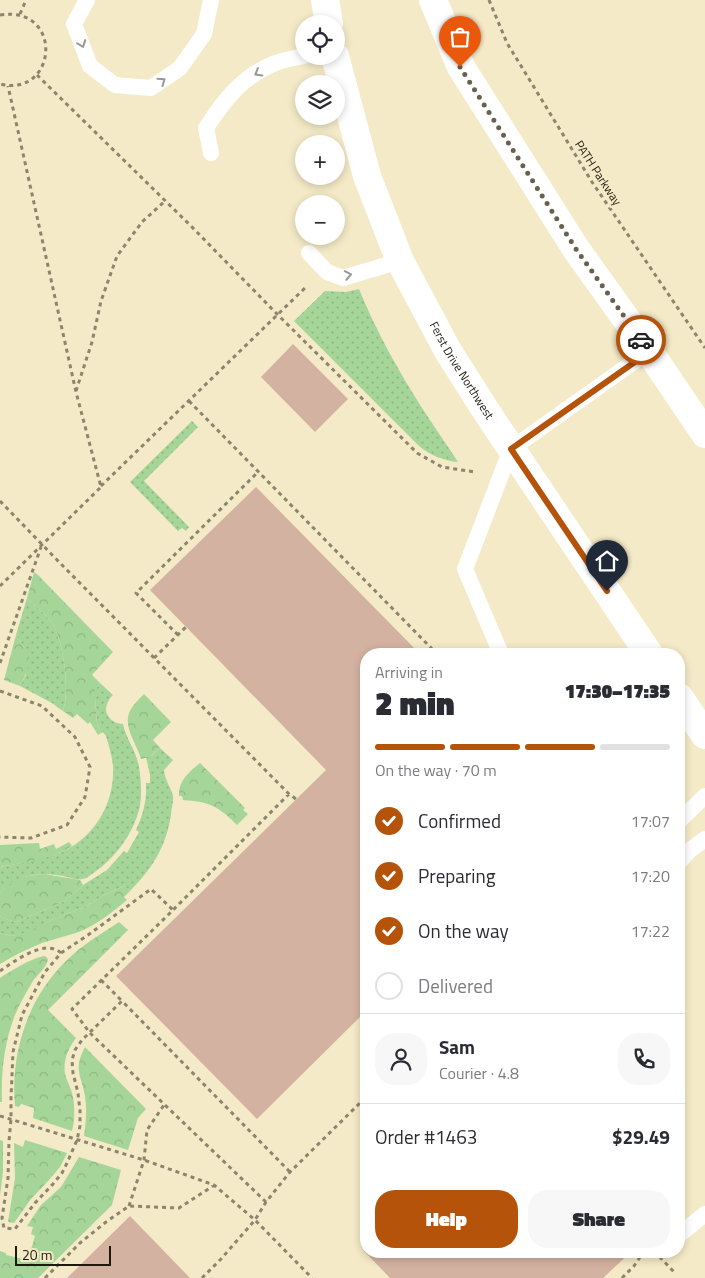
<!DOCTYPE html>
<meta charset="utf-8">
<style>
:root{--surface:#fff;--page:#f7f7f7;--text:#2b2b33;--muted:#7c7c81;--line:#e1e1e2;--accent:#b45309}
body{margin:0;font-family:"Titillium Web",sans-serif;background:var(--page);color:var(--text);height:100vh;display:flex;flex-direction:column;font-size:19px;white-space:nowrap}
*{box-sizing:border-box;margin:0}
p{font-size:16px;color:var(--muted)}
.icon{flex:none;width:28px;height:28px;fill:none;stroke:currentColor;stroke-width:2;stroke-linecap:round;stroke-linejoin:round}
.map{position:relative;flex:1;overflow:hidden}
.details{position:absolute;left:360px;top:648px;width:325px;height:610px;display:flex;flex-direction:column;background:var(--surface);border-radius:20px;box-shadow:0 2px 8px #0003}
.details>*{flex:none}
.controls{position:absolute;left:295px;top:15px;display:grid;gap:10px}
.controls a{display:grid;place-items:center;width:50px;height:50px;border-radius:50%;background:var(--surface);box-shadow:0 2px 8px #0003;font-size:25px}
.scale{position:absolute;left:15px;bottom:12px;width:96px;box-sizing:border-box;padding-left:5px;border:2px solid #1d190c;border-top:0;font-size:14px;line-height:18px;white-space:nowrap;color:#1d190c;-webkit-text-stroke:4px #f4eac7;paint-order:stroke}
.pin{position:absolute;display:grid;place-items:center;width:42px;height:42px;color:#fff;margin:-51px -21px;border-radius:50% 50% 50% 0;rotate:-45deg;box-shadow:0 0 5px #0007}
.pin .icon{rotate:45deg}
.courier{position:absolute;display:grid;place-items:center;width:50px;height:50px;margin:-25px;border:4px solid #b45309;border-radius:50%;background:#fff;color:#222;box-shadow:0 1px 6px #0007}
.summary em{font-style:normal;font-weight:800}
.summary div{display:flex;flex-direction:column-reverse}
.summary{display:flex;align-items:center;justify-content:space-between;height:85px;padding:0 15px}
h1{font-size:32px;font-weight:800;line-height:38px}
.bar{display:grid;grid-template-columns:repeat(4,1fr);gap:8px 5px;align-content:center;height:60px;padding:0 15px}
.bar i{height:6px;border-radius:4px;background:var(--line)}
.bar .current{background:var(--accent)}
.bar p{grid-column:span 4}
.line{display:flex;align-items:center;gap:12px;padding:0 15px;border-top:1px solid var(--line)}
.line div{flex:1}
.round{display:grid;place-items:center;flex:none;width:52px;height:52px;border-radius:20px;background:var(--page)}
ol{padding:0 15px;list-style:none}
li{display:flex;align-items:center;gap:15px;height:55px}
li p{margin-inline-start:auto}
li .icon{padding:5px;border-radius:50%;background:var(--accent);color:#fff;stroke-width:4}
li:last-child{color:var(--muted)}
li i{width:28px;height:28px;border:2px solid var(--line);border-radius:50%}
.primary-button{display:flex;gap:10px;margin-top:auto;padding:10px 15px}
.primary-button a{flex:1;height:58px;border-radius:20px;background:var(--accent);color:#fff;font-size:20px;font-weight:800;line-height:58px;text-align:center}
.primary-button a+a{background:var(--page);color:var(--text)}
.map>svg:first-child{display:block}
</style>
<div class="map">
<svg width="705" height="1278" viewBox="0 0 705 1278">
<defs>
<pattern id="grass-dots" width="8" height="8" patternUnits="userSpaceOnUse" patternTransform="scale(1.25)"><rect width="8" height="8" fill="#a6d599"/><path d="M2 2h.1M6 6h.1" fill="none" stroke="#8eb683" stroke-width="1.8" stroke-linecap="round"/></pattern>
<pattern id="forest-crowns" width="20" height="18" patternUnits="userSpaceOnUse" patternTransform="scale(1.25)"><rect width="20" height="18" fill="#a6d599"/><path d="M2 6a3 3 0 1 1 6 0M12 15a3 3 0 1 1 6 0" fill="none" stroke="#8eb683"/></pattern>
</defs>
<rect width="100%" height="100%" fill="#f4eac7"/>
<path fill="url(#grass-dots)" d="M359,289C376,331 399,372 424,411C435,428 447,445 458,462C444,461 430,455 419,446L294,321L325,291L346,292Z
M192,421L198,427L144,481L189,527L186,531L182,528L178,531L130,482Z
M27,598C35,606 45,613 52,623C64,641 70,691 63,711L52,703L20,686L26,675L24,647L16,635Z
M100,683L113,695C111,697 109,699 108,702C102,713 111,724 123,724C126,739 137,752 139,767C141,780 142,793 140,806C134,833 115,859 92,874C89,876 86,879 82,879C77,881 69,877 63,876C37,872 19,874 0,893V867C15,864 30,861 45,857C51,855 58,854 64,851C96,835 115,802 113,766C112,756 109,746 106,736L103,732L101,733L97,723L95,699V690Z
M160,748L173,760L164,770C165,781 171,787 173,796C174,801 171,809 171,815C166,847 152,869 130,891L124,886L106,894L84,907L51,920L28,933L11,936L0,933V915L2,918L16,922L65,901L83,885L107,870L124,851L127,853L139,832L136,830C143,815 147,800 146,783H150V775L146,757L152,755Z"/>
<path fill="url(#forest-crowns)" d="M34,572L38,575L113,652L92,675L100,683L95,690V699L97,723L101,733L98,735L90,722L88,724L77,714L73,718L63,711C70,691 64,641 52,623C45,613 35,606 27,598Z
M16,635C31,657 33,662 20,686L4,680Z
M144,694L171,722L153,740L160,748L149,757L141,759C137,744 121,725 131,709C134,704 139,699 144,694Z
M200,763L245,808L243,810L248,814L237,825C218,806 210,802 183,800L182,796H179C178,781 189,772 200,763Z
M69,842L72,846C51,860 24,862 0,867V845L39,843L40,849L54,844L56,849Z
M44,874L80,880L83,885L65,901L16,922L2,918L0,915V893C14,878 23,876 44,874Z
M124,886L130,891L124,897L127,900C113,912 96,925 79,932C67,936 54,939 42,943C27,949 13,956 0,964V933L11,936L28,932L51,920L84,907L106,894Z
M119,922L128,930L48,1010L76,1038C68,1049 63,1060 65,1074C67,1081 70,1086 72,1093C75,1105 75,1119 72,1131L33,1118L34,1108L21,1104L19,1107L15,1106C10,1053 28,998 66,961C82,945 101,934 119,922Z
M45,956L48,959C47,967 38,974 33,981C27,991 20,1003 15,1015C4,1043 1,1073 2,1102H0V978C11,971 33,957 45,956Z
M85,1047L146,1109L138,1118L128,1150L84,1136C86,1122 87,1110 85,1096C81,1074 73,1070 85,1047Z
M0,1140L3,1141V1171L0,1196Z
M25,1140L67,1153L60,1167L48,1181L31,1199L14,1223L8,1222L15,1178L14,1143L23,1147Z
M79,1157L121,1170L112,1205L38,1278H0V1251L6,1253V1255L28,1260L35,1236L31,1234L33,1227L27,1226L41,1205L61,1187Z"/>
<path fill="#d4b2a1" d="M293,344L348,399L315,432L261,377Z
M256,487L420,654H366V1011L257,1119L116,976L326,770L150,590Z
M130,1216L190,1278H67Z
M364,1251H632L603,1278H390Z"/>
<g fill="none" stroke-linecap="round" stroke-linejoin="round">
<path stroke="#8c856d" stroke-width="3" stroke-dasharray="4 4" stroke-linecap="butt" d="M489,0L507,43L592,182L705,348
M20,14L26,0
M0,15C64,5 58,98 0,84
M37,75L191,226L277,314L417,453L442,467L475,472
M76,391L92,342L101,301L117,256L142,222L165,201
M189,401L437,654
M101,486L306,287
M0,501L61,564L289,794L296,799
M0,586L101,487L76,392L8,86
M178,635L136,593L258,472
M154,658L186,627
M0,663L41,547
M0,691L42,706L75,737L90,767L85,797L67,825L31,838L0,837
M61,953L88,935L151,889L173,910
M0,971C15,961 45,938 61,953L45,972L22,1015L13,1052L11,1098V1119L9,1141L8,1178L2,1218L4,1228L15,1229L35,1203L53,1184L62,1173L67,1163L77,1140L80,1126V1111L78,1093L73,1073L72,1060L75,1050L82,1040L122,1001L290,1172
M101,980L122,1001
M0,1116L144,1160L214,1185L255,1220L312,1278
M266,1202L90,1033L72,1009L169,914L289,794
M129,1206L144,1160L147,1130L164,1105
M654,1251L675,1273
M45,1278L80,1243L106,1222L129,1206L179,1208L213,1186
M202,1278L221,1259L255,1220L266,1202L290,1172L366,1097
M622,1278L634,1266L644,1251"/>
<path stroke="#fff" stroke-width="16" d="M87,0L74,24L90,66L115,85L151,88L180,68L204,34L211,0
M211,153L206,128C224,100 242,77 273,64C283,60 294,58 304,56
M309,253L327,272L343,278L400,261
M501,654L465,569L511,449L649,351
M679,821L705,796
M679,862L690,850L705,839
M679,1235L705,1214"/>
<g stroke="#fff" stroke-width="28">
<path d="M325,0L329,24"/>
<path d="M433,0L461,67L576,249L649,351L705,434"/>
<path id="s1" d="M335,56L367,176L400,261L448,351L486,411L649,654"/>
<path d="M679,697L705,735"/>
</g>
</g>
<defs><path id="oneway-chevron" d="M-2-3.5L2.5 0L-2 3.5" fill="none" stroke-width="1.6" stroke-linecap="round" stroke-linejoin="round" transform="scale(1.25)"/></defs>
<g stroke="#999892">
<use href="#oneway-chevron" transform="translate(82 44) rotate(69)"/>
<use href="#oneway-chevron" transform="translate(258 73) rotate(150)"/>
<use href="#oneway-chevron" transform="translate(162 81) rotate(-35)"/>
<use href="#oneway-chevron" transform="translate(348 275) rotate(-11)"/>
</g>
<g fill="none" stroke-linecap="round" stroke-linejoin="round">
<path stroke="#68624d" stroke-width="5" stroke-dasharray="0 9" d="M460,67L576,249L641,340"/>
<path stroke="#b45309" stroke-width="6" d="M607,591L511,449L649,352L641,340"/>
</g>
<g text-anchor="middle" stroke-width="5" stroke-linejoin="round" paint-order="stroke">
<g font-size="12" fill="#1d190c" stroke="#f4eac7">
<text transform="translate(598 173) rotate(57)" y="4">PATH Parkway</text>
<text dy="4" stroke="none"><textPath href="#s1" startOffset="341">Ferst Drive Northwest</textPath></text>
</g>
</g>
</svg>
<div class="controls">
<a><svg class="icon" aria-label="locate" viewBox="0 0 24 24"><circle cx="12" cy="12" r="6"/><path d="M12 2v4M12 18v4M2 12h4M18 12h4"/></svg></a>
<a><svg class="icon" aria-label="layers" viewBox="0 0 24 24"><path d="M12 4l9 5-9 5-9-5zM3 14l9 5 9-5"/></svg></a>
<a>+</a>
<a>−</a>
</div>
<div class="scale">20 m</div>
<div class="pin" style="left:460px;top:67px;background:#ea580c"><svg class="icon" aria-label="bag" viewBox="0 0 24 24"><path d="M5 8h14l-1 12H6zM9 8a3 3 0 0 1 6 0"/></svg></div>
<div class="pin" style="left:607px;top:591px;background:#1f2937"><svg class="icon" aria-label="home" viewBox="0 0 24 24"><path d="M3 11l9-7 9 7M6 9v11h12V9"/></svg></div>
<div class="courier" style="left:641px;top:340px"><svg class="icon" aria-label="car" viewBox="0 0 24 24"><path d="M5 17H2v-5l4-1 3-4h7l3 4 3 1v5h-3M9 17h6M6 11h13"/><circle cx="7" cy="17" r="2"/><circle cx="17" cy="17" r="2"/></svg></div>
<section class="details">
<div class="summary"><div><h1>2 min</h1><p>Arriving in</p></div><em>17:30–17:35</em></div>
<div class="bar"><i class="current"></i><i class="current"></i><i class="current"></i><i></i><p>On the way · 70 m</p></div>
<ol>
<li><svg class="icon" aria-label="check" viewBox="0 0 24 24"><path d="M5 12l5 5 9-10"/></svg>Confirmed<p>17:07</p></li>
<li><svg class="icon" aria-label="check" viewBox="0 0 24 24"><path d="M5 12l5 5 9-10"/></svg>Preparing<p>17:20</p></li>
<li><svg class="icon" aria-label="check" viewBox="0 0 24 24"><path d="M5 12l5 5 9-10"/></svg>On the way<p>17:22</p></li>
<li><i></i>Delivered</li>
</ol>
<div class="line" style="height:90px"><a class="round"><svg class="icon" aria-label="person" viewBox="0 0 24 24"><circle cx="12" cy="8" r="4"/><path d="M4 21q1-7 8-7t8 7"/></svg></a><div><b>Sam</b><p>Courier · 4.8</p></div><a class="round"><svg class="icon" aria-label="phone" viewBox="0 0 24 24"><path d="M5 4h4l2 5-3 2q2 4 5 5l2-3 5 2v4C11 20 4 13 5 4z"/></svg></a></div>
<div class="line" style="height:65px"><div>Order #1463</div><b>$29.49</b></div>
<div class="primary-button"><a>Help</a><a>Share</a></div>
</section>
</div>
